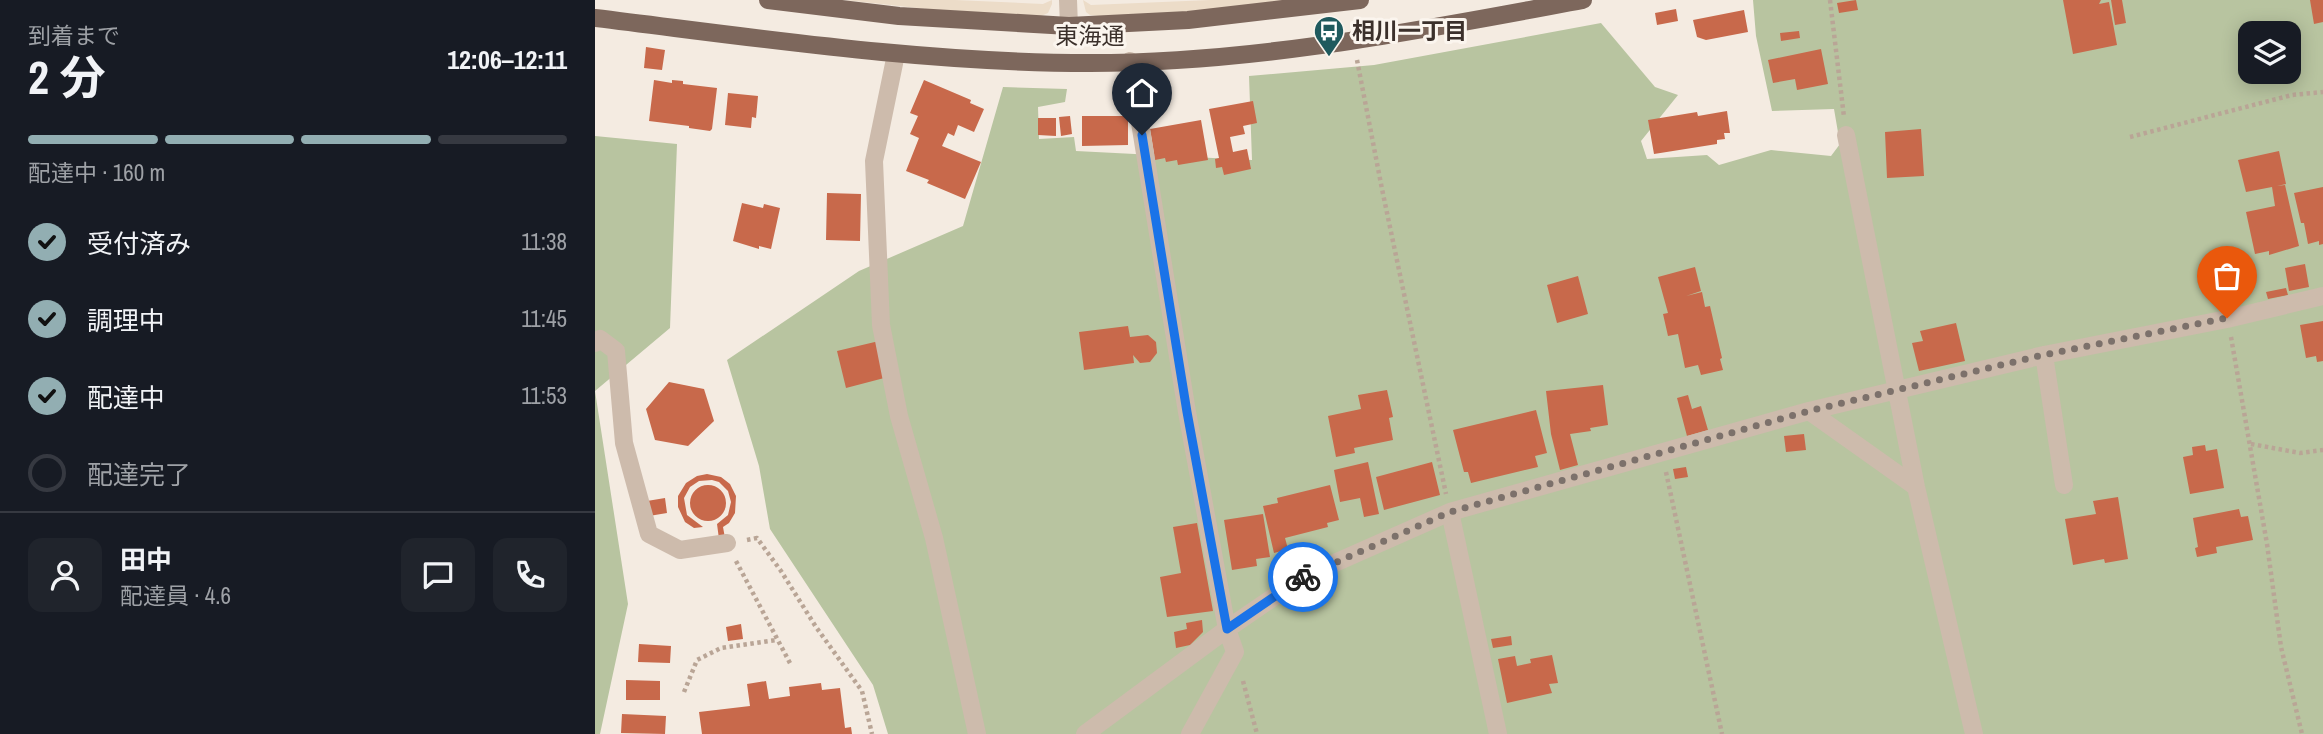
<!DOCTYPE html>
<html lang="ja">
<meta charset="utf-8">
<style>
:root{--surface:#171b24;--page:#20242c;--text:#f1f3f6;--muted:#9ea1a6;--line:#363941;--accent:#92aeb2}
body{margin:0;font-family:"Archivo Narrow","Noto Sans JP",sans-serif;background:var(--page);color:var(--text);height:100vh;display:flex;flex-direction:column;font-size:26px;white-space:nowrap}
*{box-sizing:border-box;margin:0}
p{font-size:23px;color:var(--muted)}
.icon{flex:none;width:38px;height:38px;fill:none;stroke:currentColor;stroke-width:2;stroke-linecap:round;stroke-linejoin:round}
.map{position:relative;flex:1;overflow:hidden}
.panel{display:flex;flex-direction:column;background:var(--surface);width:595px}
.panel>*{flex:none}
.tools{position:absolute;left:1643px;top:21px;display:grid;gap:14px}
.tools a{display:grid;place-items:center;width:63px;height:63px;border-radius:14px;background:var(--surface);box-shadow:0 4px 18px #0003;font-size:35px}
.pin{position:absolute;display:grid;place-items:center;width:60px;height:60px;color:#fff;margin:-72px -30px;border-radius:50% 50% 50% 0;rotate:-45deg;box-shadow:0 0 7px #0007}
.pin .icon{rotate:45deg}
.courier{position:absolute;display:grid;place-items:center;width:70px;height:70px;margin:-35px;border:5px solid #1a73e8;border-radius:50%;background:#fff;color:#222;box-shadow:0 2px 9px #0007}
.headline em{font-style:normal;font-weight:700}
.headline div{display:flex;flex-direction:column-reverse}
.headline{display:flex;align-items:center;justify-content:space-between;height:119px;padding:0 28px}
h1{font-size:46px;font-weight:700;line-height:52px}
.bar{display:grid;grid-template-columns:repeat(4,1fr);gap:10px 7px;align-content:center;height:84px;padding:0 28px}
.bar i{height:9px;border-radius:5px;background:var(--line)}
.bar .active{background:var(--accent)}
.bar p{grid-column:span 4}
.line{display:flex;align-items:center;gap:18px;padding:0 28px;border-top:2px solid var(--line)}
.line div{flex:1}
.round{display:grid;place-items:center;flex:none;width:74px;height:74px;border-radius:14px;background:var(--page)}
ol{padding:0 28px;list-style:none}
li{display:flex;align-items:center;gap:21px;height:77px}
li p{margin-inline-start:auto}
li .icon{padding:7px;border-radius:50%;background:var(--accent);color:#111;stroke-width:4}
li:last-child{color:var(--muted)}
li i{width:38px;height:38px;border:4px solid var(--line);border-radius:50%}
main{display:flex;flex:1;min-height:0}
.map>svg:first-child{display:block}
</style>
<main>
<section class="panel">
<div class="headline"><div><h1>2 分</h1><p>到着まで</p></div><em>12:06–12:11</em></div>
<div class="bar"><i class="active"></i><i class="active"></i><i class="active"></i><i></i><p>配達中 · 160 m</p></div>
<ol>
<li><svg class="icon" aria-label="check" viewBox="0 0 24 24"><path d="M5 12l5 5 9-10"/></svg>受付済み<p>11:38</p></li>
<li><svg class="icon" aria-label="check" viewBox="0 0 24 24"><path d="M5 12l5 5 9-10"/></svg>調理中<p>11:45</p></li>
<li><svg class="icon" aria-label="check" viewBox="0 0 24 24"><path d="M5 12l5 5 9-10"/></svg>配達中<p>11:53</p></li>
<li><i></i>配達完了</li>
</ol>
<div class="line" style="height:126px"><a class="round"><svg class="icon" aria-label="person" viewBox="0 0 24 24"><circle cx="12" cy="8" r="4"/><path d="M4 21q1-7 8-7t8 7"/></svg></a><div><b>田中</b><p>配達員 · 4.6</p></div><a class="round"><svg class="icon" aria-label="chat" viewBox="0 0 24 24"><path d="M4 5h16v11H9l-5 4z"/></svg></a><a class="round"><svg class="icon" aria-label="phone" viewBox="0 0 24 24"><path d="M5 4h4l2 5-3 2q2 4 5 5l2-3 5 2v4C11 20 4 13 5 4z"/></svg></a></div>
</section>
<div class="map">
<svg width="1728" height="734" viewBox="0 0 1728 734">
<rect width="100%" height="100%" fill="#f4ebe1"/>
<path fill="#b8c4a0" fill-rule="evenodd" d="M1158,0H1728V734H293L278,685L175,529L164,466L132,360L264,271L368,226L408,87L472,89L470,102L443,107L444,139L479,137L481,151L657,160L654,76L779,65L1006,23L1060,87L1083,95L1046,141L1052,159L1112,155L1124,165L1176,150L1236,156L1245,144L1239,109L1177,111L1161,36ZM1656,33H1694V72H1656Z
M0,136L82,144L75,328L0,391L33,604L5,734H0Z"/>
<path fill="#ecdcc8" d="M250,0H360L448,4L457,0V4L453,13L446,16L349,11Z
M488,0L496,5L615,0H734L622,11L504,16L495,15L491,12Z"/>
<path fill="#c8694b" d="M1261,0L1263,10L1244,13L1242,3Z
M1468,0H1506L1504,4L1514,2L1522,45L1478,54Z
M1516,0H1527L1531,23L1520,25Z
M1715,0H1728V22L1719,24Z
M1081,9L1083,21L1062,25L1060,13Z
M1149,10L1153,32L1111,40L1102,37L1098,20Z
M1204,31L1205,38L1186,41L1185,33Z
M51,47L70,50L67,70L49,68Z
M1226,49L1233,84L1202,90L1200,79L1178,83L1173,60Z
M59,80L77,83V80L88,81V84L122,88L117,129L115,131L94,128V126L54,121Z
M329,80L376,100L375,103L389,109L379,132L363,125L359,136L353,133L347,146L386,162L370,199L332,183L334,180L311,171L324,138L315,134L323,116L315,113Z
M133,93L163,96L161,118L157,117L156,128L130,125Z
M658,101L662,123L648,126L650,134L635,137L638,152L652,149L656,169L629,175L627,167L621,168L620,159L624,158L614,109Z
M1132,111L1135,133H1129L1130,139L1122,140V144L1059,154L1053,120L1102,112L1103,116Z
M475,116L477,134L466,136L464,117Z
M487,116H533V145L487,146Z
M443,118H461V136L443,135Z
M606,120L613,160L583,165L582,160L571,162L570,158L560,160L555,129Z
M1326,129L1329,176L1292,178L1290,132Z
M1684,151L1691,184L1682,186L1690,185L1704,246L1674,255V251L1660,254L1651,212L1680,206L1677,187L1651,192L1643,160Z
M1728,187V244L1724,245V241L1713,244L1709,223H1706L1699,193Z
M232,193L266,194L265,241L231,240Z
M147,203L168,208L169,204L185,208L176,249L164,246V249L138,241Z
M1710,264L1714,287L1694,291L1690,268Z
M1100,267L1106,291L1091,296L1107,292L1110,307L1115,306L1127,358L1125,359L1128,370L1106,375L1103,365L1090,368L1083,334L1073,336L1068,314L1073,313L1063,277Z
M983,276L993,314L962,323L952,285Z
M1691,288L1693,295L1673,299L1671,292Z
M1728,321V361L1722,362L1721,356L1711,358L1705,325Z
M1361,323L1370,361L1324,371L1317,343L1328,341L1325,331Z
M533,326L535,337L553,335L561,342L562,353L555,362L545,363L538,355L539,363L489,370L484,332Z
M284,341L293,377L251,388L242,351Z
M74,382L109,389L119,421L93,446L60,440L51,409Z
M1008,385L1013,425L995,428L996,431L975,434L983,465L965,470L956,434L951,391Z
M792,390L798,417L794,418L798,440L759,448L760,453L741,457L733,416L766,409L763,395Z
M1093,395L1097,409L1106,406L1113,430L1092,436L1082,398Z
M941,410L952,453L940,456L943,467L876,483L873,472H869L858,430Z
M1209,434L1211,450L1191,452L1189,436Z
M1610,445L1611,451L1622,449L1629,488L1595,494L1588,457L1598,455L1597,447Z
M773,462L784,514L769,517L765,498L745,502L739,470Z
M837,462L845,495L789,510L781,477Z
M1091,467L1093,477L1080,479L1078,469Z
M112,474L126,477L135,484L141,496L140,513L134,523L128,527L130,538L124,539L122,524L133,515L136,502L133,491L124,482L117,480L104,481L95,487L89,498L92,515L108,527L99,528L90,522L83,507V496L91,483L102,476Z
M735,485L744,520L732,523L733,527L690,538L693,549L679,553L668,506L683,503L682,498Z
M95 503a18 18 0 1 1 36 0a18 18 0 1 1-36 0Z
M1523,497L1533,559L1510,563L1509,559L1478,565L1470,519L1501,514L1498,501Z
M70,498L72,513L54,516L52,501Z
M1644,509L1646,517L1653,516L1658,540L1621,547L1622,553L1602,557L1600,548L1603,547L1598,518Z
M668,514L675,557L661,559L662,566L637,570L629,520Z
M602,523L618,611L572,617L565,577L586,573L578,527Z
M607,620L608,632L595,645L581,648L579,632L592,629L591,623Z
M146,624L148,639L133,641L131,627Z
M916,636L917,645L898,648L896,639Z
M44,644L76,646L75,663L43,662Z
M957,655L963,683L954,684L957,693L912,703L903,659L920,656L922,666L936,663L935,659Z
M31,680L65,681V700H31Z
M171,681L174,699L195,696L194,687L226,683L227,690L245,688L250,728L256,727L257,734H107L104,712L155,706L152,684Z
M27,714L71,716L70,734L26,733Z"/>
<g fill="none" stroke-linecap="round" stroke-linejoin="round">
<path stroke="#b9a596" stroke-width="4.5" stroke-dasharray="3.5 3.5" stroke-linecap="butt" d="M1235,0L1249,117
M762,60L787,189L851,494
M1535,137L1697,95L1728,92
M1636,337L1672,544L1686,647L1707,734
M1656,444L1705,453L1728,450
M1071,472L1127,734
M152,540L162,538L186,571L221,627L267,691L277,734
M141,561L196,665
M648,681L662,734
M89,692L102,660L126,648L182,640"/>
<path stroke="#cdbbac" stroke-width="18" d="M473,0L474,26
M301,54L279,161L286,325L304,416L339,538L382,734
M535,61L592,412L632,629L640,652L595,734
M1251,135L1321,487L1379,734
M0,343L5,339L21,351L29,443L54,534L85,550L132,543
M1449,355L1469,485
M1214,411L1321,487
M855,512L903,734
M490,734L632,629L708,577L855,512L1214,411L1449,355L1632,319L1728,296"/>
<path stroke="#7d675c" stroke-width="18" d="M173,0L304,16L474,26L593,20L765,0
M0,18C164,38 329,63 495,63C661,63 826,30 988,0"/>
</g>
<g fill="none" stroke-linecap="round" stroke-linejoin="round">
<path stroke="#7c716b" stroke-width="7" stroke-dasharray="0 12.6" d="M708,577L855,512L1214,411L1448,355L1632,318"/>
<path stroke="#1a73e8" stroke-width="9" d="M547,135L592,412L632,629L708,577"/>
</g>
<defs>
<g id="bus-pin" transform="scale(1.575)"><path d="M0 17L-7.5 6A9.5 9.5 0 1 1 7.5 6Z" fill="#1f5a5e" stroke="#fbf5ee"/><path d="M-5-6H5V4H4V6H2V4H-2V6H-4V4H-5ZM-3.5-4V0h7V-4ZM-3.5 1.2v1.5H-2V1.2ZM2 1.2v1.5H3.5V1.2Z" fill="#fff"/></g>
</defs>
<g fill-rule="evenodd">
<use href="#bus-pin" x="734" y="31"/>
</g>
<g text-anchor="middle" stroke-width="6" stroke-linejoin="round" paint-order="stroke">
<g font-size="23" font-weight="bold" fill="#3b302b" stroke="#fbf5ee" text-anchor="start">
<text x="757" y="39">相川一丁目</text>
</g>
<g font-size="23" fill="#3b302b" stroke="#fbf5ee">
<text x="495" y="44">東海通</text>
</g>
</g>
</svg>
<div class="tools">
<a><svg class="icon" aria-label="layers" viewBox="0 0 24 24"><path d="M12 4l9 5-9 5-9-5zM3 14l9 5 9-5"/></svg></a>
</div>
<div class="pin" style="left:1632px;top:318px;background:#ea580c"><svg class="icon" aria-label="bag" viewBox="0 0 24 24"><path d="M5 8h14l-1 12H6zM9 8a3 3 0 0 1 6 0"/></svg></div>
<div class="pin" style="left:547px;top:135px;background:#1f2937"><svg class="icon" aria-label="home" viewBox="0 0 24 24"><path d="M3 11l9-7 9 7M6 9v11h12V9"/></svg></div>
<div class="courier" style="left:708px;top:577px"><svg class="icon" aria-label="bike" viewBox="0 0 24 24"><circle cx="6" cy="16" r="4"/><circle cx="18" cy="16" r="4"/><path d="M6 16l4-8h5l3 8M10 8l3 8H6M13 5h3"/></svg></div>
</div>
</main>
